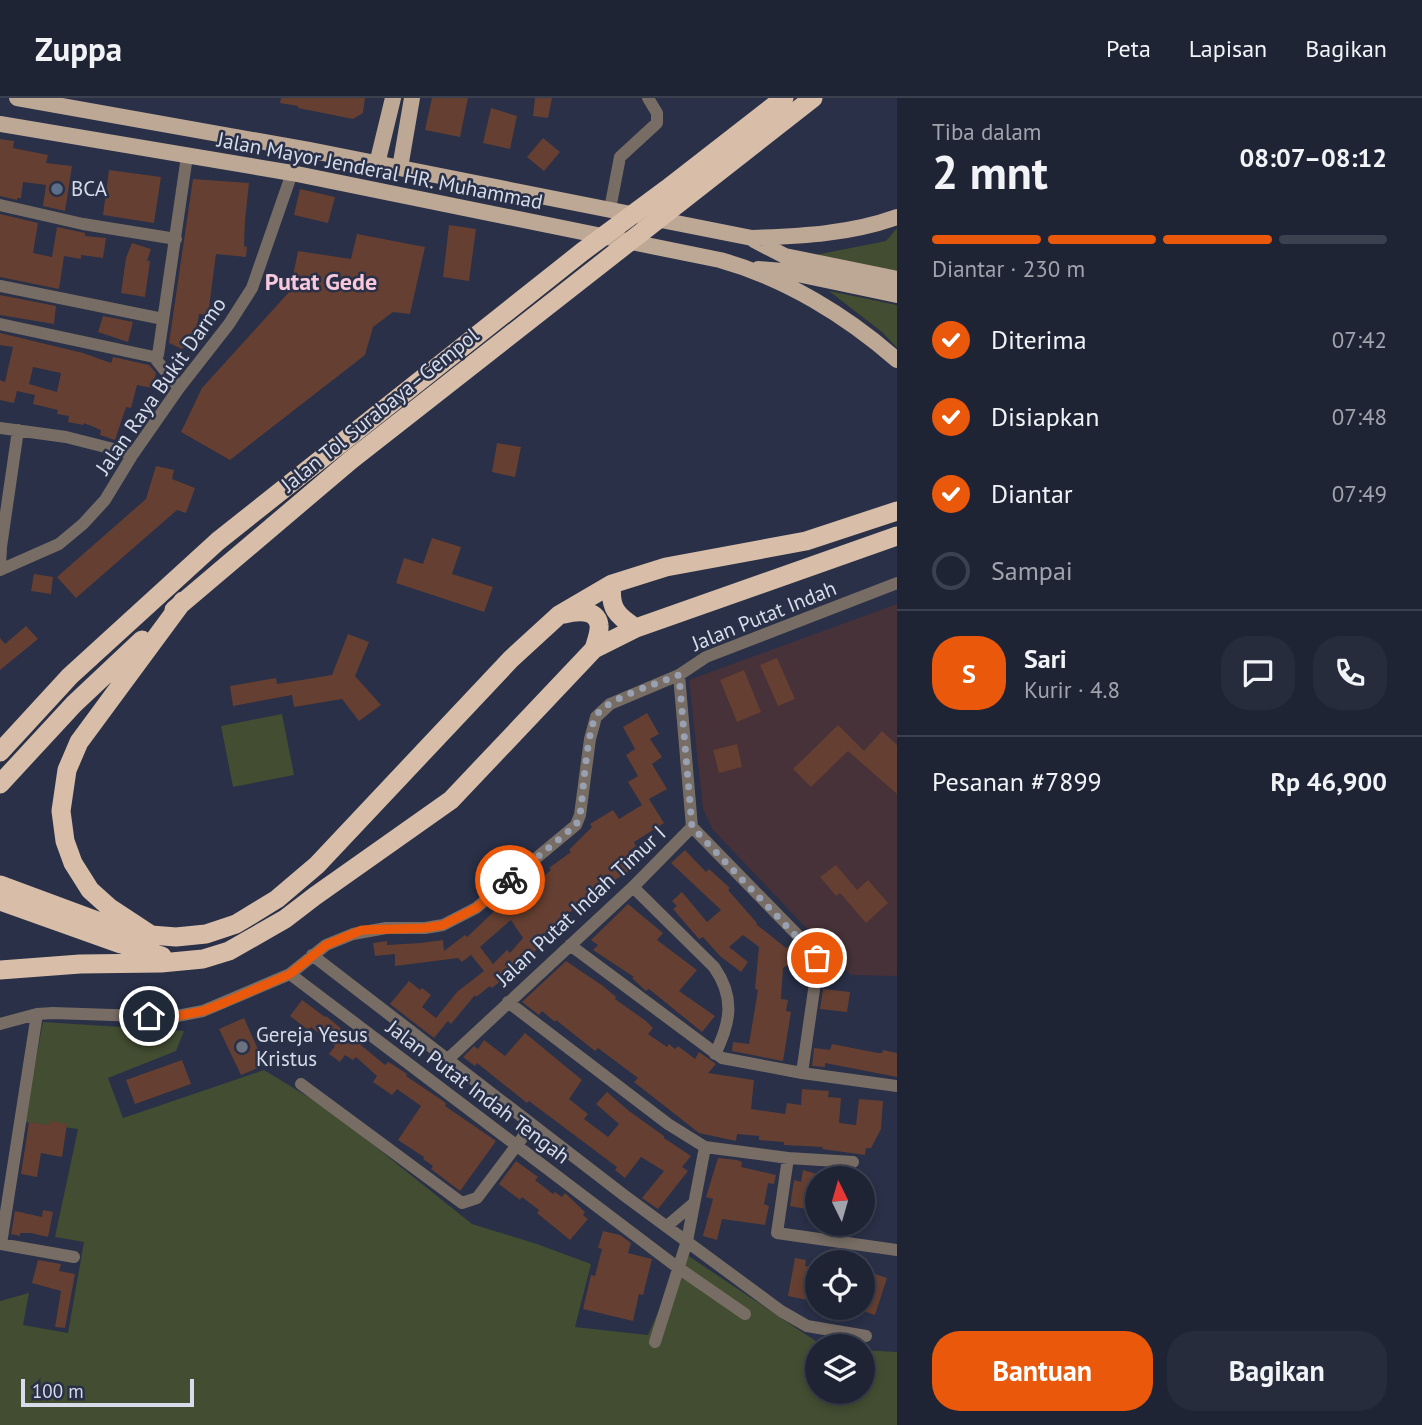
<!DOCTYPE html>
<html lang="id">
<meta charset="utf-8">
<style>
:root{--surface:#1f2435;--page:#272c3d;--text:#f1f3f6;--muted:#a1a4ad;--line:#3c4150;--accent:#ea580c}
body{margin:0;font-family:"PT Sans",sans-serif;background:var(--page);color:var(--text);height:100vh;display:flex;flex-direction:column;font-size:26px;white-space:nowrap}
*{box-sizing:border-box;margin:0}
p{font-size:23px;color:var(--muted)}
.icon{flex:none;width:38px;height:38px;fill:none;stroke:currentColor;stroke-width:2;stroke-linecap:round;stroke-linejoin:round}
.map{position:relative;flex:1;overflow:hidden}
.panel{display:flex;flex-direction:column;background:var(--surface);width:525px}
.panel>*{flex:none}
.needle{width:46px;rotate:355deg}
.fabs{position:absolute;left:805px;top:1068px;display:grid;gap:14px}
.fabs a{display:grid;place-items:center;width:70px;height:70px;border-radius:50%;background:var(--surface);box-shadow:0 4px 10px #0003,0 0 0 2px var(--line);font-size:35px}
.scale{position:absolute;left:21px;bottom:18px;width:173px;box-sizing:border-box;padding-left:7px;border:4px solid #d6dcea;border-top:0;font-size:19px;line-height:24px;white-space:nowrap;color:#d6dcea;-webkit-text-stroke:5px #293047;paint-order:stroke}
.pin{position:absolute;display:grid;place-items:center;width:60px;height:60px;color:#fff;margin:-30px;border:4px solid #fff;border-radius:50%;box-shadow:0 2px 7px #0007}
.courier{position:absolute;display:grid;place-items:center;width:70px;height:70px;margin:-35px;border:5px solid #ea580c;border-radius:50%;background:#fff;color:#222;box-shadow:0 2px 9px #0007}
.head em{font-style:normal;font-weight:600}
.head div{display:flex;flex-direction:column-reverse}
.head{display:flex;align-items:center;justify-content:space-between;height:119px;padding:0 35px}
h1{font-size:46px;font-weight:600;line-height:52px}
.bar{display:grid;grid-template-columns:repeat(4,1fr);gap:10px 7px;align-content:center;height:84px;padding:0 35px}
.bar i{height:9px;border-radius:5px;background:var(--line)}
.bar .on{background:var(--accent)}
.bar p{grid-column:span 4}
.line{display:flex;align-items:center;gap:18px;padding:0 35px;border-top:2px solid var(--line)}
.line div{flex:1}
.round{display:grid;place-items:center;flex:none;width:74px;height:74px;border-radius:28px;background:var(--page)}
ol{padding:0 35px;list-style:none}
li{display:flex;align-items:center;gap:21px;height:77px}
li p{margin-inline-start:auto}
li .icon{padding:7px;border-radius:50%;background:var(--accent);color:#fff;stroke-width:4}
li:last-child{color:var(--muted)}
li i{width:38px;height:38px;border:4px solid var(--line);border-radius:50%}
.cta{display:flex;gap:14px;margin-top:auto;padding:14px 35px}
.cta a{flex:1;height:80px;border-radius:28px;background:var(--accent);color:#fff;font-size:28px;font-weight:600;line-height:80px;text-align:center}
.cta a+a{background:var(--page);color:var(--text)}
header{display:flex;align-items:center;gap:42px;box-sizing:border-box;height:98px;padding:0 35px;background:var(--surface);border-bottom:2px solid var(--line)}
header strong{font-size:33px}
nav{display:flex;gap:38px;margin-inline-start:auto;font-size:24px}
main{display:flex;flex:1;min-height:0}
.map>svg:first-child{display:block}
</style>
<header>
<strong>Zuppa</strong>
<nav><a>Peta</a><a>Lapisan</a><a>Bagikan</a></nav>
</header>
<main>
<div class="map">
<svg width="897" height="1327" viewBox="0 0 897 1327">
<rect width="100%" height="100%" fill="#293047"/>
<path fill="#463238" d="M897,506V878L851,877L713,732L703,711L689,582Z"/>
<path fill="#424d31" d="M897,130V174L815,157L886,143Z
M829,193L897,207V250L882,234Z
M282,616L294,677L233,689L221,628Z
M43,924L184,933L176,953L108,980L123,1020L264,972L331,1013L472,1126L537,1146L591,1166L575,1229L648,1237L684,1155L823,1248H817V1293H863V1252L897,1254V1327H0V1203L29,1195L23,1227L68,1235L84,1144L55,1139L78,1031L24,1024Z"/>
<path fill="#653f31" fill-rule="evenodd" d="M281,0H365L363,15L353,21L298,10V8L280,5Z
M432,0H468L460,39L425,32Z
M535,0H552L548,20L533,18Z
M491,10L517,18L510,51L483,45Z
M543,40L560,54L544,73L527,59Z
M0,41L14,43L13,50L48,57L46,65L72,68L65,113L43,108L46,87L23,84L21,100H17V102L0,98Z
M109,72L161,79L154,125L103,117Z
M193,81L249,85L245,122L244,148L247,149L246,159L216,156L208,217L199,216L196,236L182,251L169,245Z
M300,91L335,99L328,125L294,117Z
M0,116L38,125L33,155L52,159L57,129L85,135V138L106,140L103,160L81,157V161L64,158L59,191L0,179Z
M449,127L476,131L469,183L443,179Z
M357,136L425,149L410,216L393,214L373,229L365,257L230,362L181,334L202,290L290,193L298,153L351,161Z
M132,145L151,151L147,163H150L145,199L121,195L126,160Z
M0,197L56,208L54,226L0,217Z
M103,218L133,224L128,244L98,234Z
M0,235L83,255L111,265L113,259L149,267L156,275L152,290L137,287L131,310L126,309L115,342L100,337L101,332L84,325L83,327L68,324L69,318L57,316L58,312L33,306L35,297L17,293L14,305L0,302V282L5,284L13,249L0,247ZM33,269L61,275L57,294L29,286Z
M497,345L521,349L515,379L492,374Z
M156,368L174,372L172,381L195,390L186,415L177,412L76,500L57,479L146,401Z
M432,440L461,449L452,476L493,489L484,514L396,485L404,460L423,466Z
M34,476L53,479L51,496L31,493Z
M26,528L38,541L0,572V540L5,546Z
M348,536L369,544L355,578L381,607L359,623L342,601L294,609L292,597L233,608L230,588L276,580L277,586L332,577Z
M777,560L795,601L778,608L760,567Z
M744,572L761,614L737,624L720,582Z
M647,615L659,636L650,641L662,659L652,666L667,691L649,701L664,725L634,744L636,748L628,754L639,766L603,790L602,788L563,820L565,823L524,864L492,890L490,888L476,899L475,897L451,926L448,923L434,940L390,906L409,883L420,892L422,890L431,897L422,909L436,920L457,894L484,873L471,857L462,864L458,860L395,868V856L375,858L373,845L387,843V847L421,845L443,842L444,853L465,837L467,839L502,806L506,811L551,772L549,770L571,754L569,752L592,729L590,726L613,712L619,721L642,707L628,684L638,678L626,657L635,651L623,629ZM511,822L523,840L510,855L507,852L493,866L480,849Z
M838,627L864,653L882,633L897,647V696L848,653L811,689L793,671Z
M737,646L742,669L719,675L713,652Z
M685,752L706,774L709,771L730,790L728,792L757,825L756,826L786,850L794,846L801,860L783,870L781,901L788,902L786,913L791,914L783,963L732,953L733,944L749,946L758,892L755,891L759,849L743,837L729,849L748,864L741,874L720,858L703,839L699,841L673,811L677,808L672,803L682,794L707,824L721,812L671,765Z
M836,767L857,792L868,782L888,805L866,825L840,795L836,798L820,779Z
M628,806L663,835L657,842L697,872L679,893L715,918L702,934L649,891L646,893L632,880L634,879L593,852L598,847L591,842Z
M566,863L603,888L616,899L615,901L646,923L653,930L648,936L667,949L669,946L675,951L678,948L695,961L699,954L716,966L708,975L754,982L751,1011L785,1016L787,1005L801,1007L802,991L829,993L828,999L841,1000L839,1025L856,1027L859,1001L883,1003L881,1031L871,1050H866L865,1057L822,1051L823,1049L784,1047V1044L759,1042V1038L737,1036L736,1043L699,1035L634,984L638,980L598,950L595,953L556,922L555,924L542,913L539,917L522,904Z
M823,891L850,894L847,914L820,911Z
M302,902L325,919L326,918L385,967L388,964L392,966L407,976L406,978L446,1005L445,1008L496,1043L460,1093L431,1071L433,1068L423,1061L424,1059L398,1042L421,1008L397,991L392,997L373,984L377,978L356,959L353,962L345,957L340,964L329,956L335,948L311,929L308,932L290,918Z
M244,920L265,967L241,977L219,931Z
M525,935L582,982L569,1001L588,1016L584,1021L608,1039L619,1026L596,1006L607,994L629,1013L664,1038V1040L691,1058L682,1069L688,1073L658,1111L642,1100L664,1073L641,1059L625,1080L615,1072L617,1069L529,1003L527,1005L477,965L475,968L463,959L474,948L478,951L484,942L505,958Z
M832,946L878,955H882L883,952L897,955V979L825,965V969L812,968L814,950L830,952Z
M182,962L191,986L135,1006L126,982Z
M50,1023L67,1026L62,1059L41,1055L37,1079L21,1076L29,1024L49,1027Z
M718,1060L737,1062L742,1064L741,1069L776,1077L774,1086L768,1085L764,1106L769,1108L765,1127L722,1121L717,1142L703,1138L713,1101L706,1099Z
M516,1063L538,1079L535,1082L553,1096L555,1094L562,1099L565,1095L585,1114L583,1117L588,1121L570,1142L537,1115L539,1112L522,1099L520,1102L499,1086Z
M803,1072L817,1076V1093L810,1091L806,1111L790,1108L794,1082L801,1084Z
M43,1112L53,1114L48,1139L31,1135H20V1138L11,1136L15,1113L42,1119Z
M603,1133L620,1137L631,1145L628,1155L652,1161L643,1197L639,1196L633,1223L583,1211L591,1177L595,1178L602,1151L598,1150Z
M830,1151L867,1161V1164H827Z
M795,1160L806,1162L805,1168L817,1170V1204L788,1198Z
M38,1162L61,1166L59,1173L75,1176L65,1230L55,1229L61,1193L32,1185Z
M863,1172L887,1180L875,1217L863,1213Z"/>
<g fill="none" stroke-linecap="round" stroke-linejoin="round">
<path stroke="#776d64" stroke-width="12" d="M0,107L83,126L176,141
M610,111L620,59L657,25V15L648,0
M0,188L163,221
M0,226L154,259L179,290
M154,259L158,257L187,58
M0,330L66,339L133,356
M0,468L1,449L18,332
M0,472L59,446L83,426L105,402L133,356L179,290L229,226L252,190L292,75
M692,729L816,856L818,864L802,975
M633,789L714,869C735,899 731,924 715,956
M570,847L722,960L802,975L897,988
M312,857L625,1098L781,1213L807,1228L866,1238
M290,876L677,1169L745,1216
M508,904L668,1026L705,1049L788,1060L853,1064
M0,926L37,916L53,915L172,919L203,913L290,876L326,847L353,836L386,830H425L443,827L476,810L576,727L580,717L590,641L596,619L610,606L679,577L706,559L897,485
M447,962L633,789L692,729L679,577
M301,986L462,1105L477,1100L532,1027
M788,1060L777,1135L897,1152
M667,1128L694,1105
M0,1146L74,1159
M1,1146L37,916
M655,1244L687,1143L705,1049"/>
<path stroke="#bda795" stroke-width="16" d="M17,0L309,52L752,140C802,138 850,136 897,119
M0,26L292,75L720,162C785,180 847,218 897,262
M377,66L393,0
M400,70L412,0
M754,142L785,158L897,181
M758,171L783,173L897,197"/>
<path stroke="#d8bea8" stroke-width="19" d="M612,486C609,510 617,518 636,530
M183,503L79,644L67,672L61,713L65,743L73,765L90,792L110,810L151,837L176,839L206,836L236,826L277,801L317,767L511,561L559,517L612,486L666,469L806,443L897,413
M174,512L351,362L813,0
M564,516C575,513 597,510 599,527C600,534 596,544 594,551
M0,654L70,578L218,443L582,154L667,91L784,0
M0,686L74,606L142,542
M0,787L116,830L141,835
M0,803L121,846L162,858
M0,872L80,866L161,865L203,861L229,853L285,821L315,798L451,702L594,551L636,530L897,438"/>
</g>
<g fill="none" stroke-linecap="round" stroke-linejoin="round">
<path stroke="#99a0b1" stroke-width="7" stroke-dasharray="0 12.6" d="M510,782L576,727L580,717C583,697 587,633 596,618C607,600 659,585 679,577L692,729L817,860"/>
<path stroke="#ea580c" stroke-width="9" d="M149,918L172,919L203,913L226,904L290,876L326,847L362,832L425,830L443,827L476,810L510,782"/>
</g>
<circle fill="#5c6f8a" stroke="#293047" stroke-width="2.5" cx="57" cy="91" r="7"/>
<circle fill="#6b7280" stroke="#293047" stroke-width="2.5" cx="242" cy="949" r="7"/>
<g text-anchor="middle" stroke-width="5" stroke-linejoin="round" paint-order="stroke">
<g font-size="21" fill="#d6dcea" stroke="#293047">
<text transform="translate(380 73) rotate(11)" y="7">Jalan Mayor Jenderal HR. Muhammad</text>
<text transform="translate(161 288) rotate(-55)" y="7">Jalan Raya Bukit Darmo</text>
<text transform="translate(380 312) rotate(-39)" y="7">Jalan Tol Surabaya–Gempol</text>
<text transform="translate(764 518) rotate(-22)" y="7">Jalan Putat Indah</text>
<text transform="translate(581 808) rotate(-43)" y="7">Jalan Putat Indah Timur I</text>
<text transform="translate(478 994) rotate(37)" y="7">Jalan Putat Indah Tengah</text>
</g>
<g font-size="21" fill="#d6dcea" stroke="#293047" text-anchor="start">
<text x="71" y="98">BCA</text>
<text x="256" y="944">Gereja Yesus<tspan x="256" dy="24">Kristus</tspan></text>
</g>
<g font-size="24" font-weight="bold" fill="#f8c8dc" stroke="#293047">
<text x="321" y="192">Putat Gede</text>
</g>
</g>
</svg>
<div class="fabs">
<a><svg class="needle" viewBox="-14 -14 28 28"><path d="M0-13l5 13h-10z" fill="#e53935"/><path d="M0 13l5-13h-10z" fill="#a1a4ad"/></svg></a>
<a><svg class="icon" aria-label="locate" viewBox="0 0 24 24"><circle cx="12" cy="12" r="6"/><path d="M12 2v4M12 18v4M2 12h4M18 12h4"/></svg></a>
<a><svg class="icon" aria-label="layers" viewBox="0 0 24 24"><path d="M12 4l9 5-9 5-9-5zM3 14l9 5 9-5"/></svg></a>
</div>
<div class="scale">100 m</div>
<div class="pin" style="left:817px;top:860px;background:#ea580c"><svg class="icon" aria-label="bag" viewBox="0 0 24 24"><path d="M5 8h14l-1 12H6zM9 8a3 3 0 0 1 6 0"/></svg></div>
<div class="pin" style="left:149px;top:918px;background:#1f2937"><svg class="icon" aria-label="home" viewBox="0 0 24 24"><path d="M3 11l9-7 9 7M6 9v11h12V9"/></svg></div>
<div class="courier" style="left:510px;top:782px"><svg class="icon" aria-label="bike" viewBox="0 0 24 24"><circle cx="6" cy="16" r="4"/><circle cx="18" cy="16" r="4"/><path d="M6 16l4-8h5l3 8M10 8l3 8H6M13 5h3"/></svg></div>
</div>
<section class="panel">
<div class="head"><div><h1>2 mnt</h1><p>Tiba dalam</p></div><em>08:07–08:12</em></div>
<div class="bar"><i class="on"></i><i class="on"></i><i class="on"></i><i></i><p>Diantar · 230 m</p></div>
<ol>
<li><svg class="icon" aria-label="check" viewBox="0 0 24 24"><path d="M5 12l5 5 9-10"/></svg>Diterima<p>07:42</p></li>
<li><svg class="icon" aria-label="check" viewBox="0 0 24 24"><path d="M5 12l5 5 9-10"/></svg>Disiapkan<p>07:48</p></li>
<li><svg class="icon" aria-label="check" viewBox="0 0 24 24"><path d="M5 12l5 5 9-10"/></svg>Diantar<p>07:49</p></li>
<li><i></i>Sampai</li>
</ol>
<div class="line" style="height:126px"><b class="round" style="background:var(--accent);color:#fff">S</b><div><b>Sari</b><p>Kurir · 4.8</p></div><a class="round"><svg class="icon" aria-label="chat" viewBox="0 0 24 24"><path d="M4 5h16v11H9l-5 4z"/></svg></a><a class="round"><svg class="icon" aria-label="phone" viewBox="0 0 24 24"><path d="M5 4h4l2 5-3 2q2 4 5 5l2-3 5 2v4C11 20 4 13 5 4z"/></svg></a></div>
<div class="line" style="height:91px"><div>Pesanan #7899</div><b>Rp 46,900</b></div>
<div class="cta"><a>Bantuan</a><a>Bagikan</a></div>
</section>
</main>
